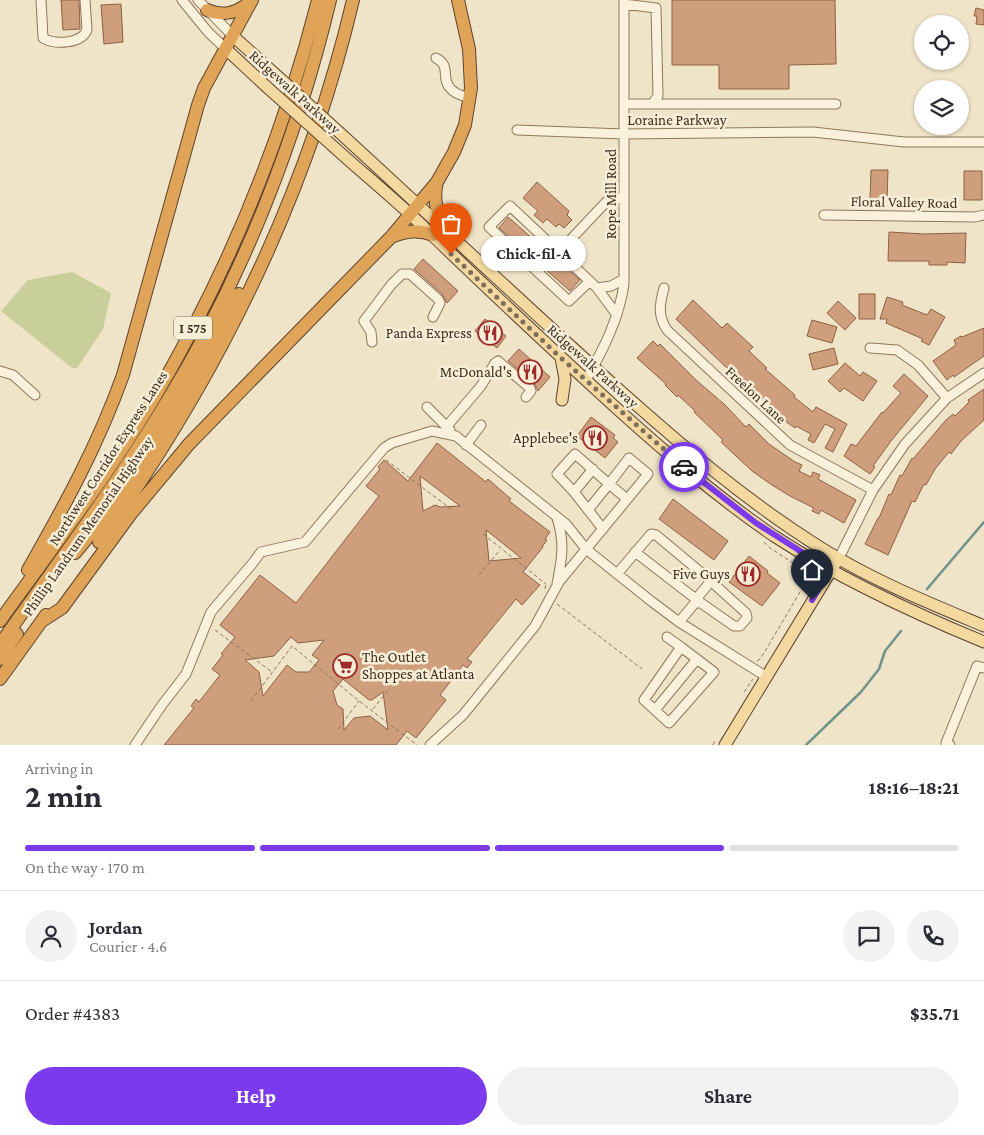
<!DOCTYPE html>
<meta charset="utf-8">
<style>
:root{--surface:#fff;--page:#f2f2f3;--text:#2b2b33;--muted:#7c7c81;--line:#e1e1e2;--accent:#7c3aed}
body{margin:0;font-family:"Crimson Pro",serif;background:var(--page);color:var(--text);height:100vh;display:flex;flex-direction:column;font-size:19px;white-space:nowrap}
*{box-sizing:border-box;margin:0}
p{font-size:16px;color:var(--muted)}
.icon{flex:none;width:28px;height:28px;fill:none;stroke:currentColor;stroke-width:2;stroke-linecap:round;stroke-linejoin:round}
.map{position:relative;height:745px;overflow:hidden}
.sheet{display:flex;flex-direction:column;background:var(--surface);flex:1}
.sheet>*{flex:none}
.fabs{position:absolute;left:914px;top:15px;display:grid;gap:10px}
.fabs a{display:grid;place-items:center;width:55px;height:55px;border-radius:50%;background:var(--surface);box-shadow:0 1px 4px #0004;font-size:25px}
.pin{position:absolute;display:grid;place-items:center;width:42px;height:42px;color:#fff;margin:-51px -21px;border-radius:50% 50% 50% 0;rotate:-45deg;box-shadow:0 0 5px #0007}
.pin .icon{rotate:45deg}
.courier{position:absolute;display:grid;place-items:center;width:50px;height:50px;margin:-25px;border:4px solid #7c3aed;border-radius:50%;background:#fff;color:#222;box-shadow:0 1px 6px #0007}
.bubble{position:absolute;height:35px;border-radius:18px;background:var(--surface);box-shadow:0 1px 4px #0004;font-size:16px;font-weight:700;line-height:35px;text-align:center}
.head em{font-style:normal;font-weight:700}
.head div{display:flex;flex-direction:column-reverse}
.head{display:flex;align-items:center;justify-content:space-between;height:85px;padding:0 25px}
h1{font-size:32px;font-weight:700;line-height:38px}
.bar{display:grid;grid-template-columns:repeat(4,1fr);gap:8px 5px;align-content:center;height:60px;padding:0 25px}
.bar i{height:6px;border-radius:4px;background:var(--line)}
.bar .active{background:var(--accent)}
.bar p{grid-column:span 4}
.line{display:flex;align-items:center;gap:12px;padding:0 25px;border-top:1px solid var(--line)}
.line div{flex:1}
.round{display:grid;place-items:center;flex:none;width:52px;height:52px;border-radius:26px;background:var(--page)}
.primary-button{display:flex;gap:10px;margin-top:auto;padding:10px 25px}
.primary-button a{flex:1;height:58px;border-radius:30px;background:var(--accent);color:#fff;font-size:20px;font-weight:700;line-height:58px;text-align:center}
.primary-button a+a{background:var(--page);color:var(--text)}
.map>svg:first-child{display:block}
</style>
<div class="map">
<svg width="984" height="745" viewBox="0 0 984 745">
<rect width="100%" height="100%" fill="#f0e4c8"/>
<path fill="#c9cf9b" d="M72,272L111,293L103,329L77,368H72L1,311L28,280Z"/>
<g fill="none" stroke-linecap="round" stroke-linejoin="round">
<path stroke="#6f938a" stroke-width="2.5" d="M927,589L984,522
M806,745L861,692L879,669L885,651L901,631"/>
</g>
<path fill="#cf9f7d" stroke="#8d5f41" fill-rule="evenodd" d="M61,0H79L80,29L63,30Z
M672,0H835L836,64L789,65V89H719V65H672Z
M121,4L123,42L104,44L101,5Z
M976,8L984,10V25L976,24L977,16H974Z
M871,170H888L887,200H870Z
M964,171H982V200H964Z
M537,182L569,211L567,215L572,220L564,228L559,224L556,227L547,219L543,223L534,215L538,211L523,198Z
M508,217L580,280L570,291L499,228Z
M889,232L925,234L966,233L965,263L947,262V265H929V261H888Z
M423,259L458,291L447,303L442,294L414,269Z
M859,294H875V319H859Z
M887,297L903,302L902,305L927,315L931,309L945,317L929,345L921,341L923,339L886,323L887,319H880Z
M693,300L722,328L727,323L753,347L749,351L767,368L765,369L795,395L794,397L813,412L816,407L847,424L833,452L825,448L835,429L825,424L814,443L808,440L811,434L796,426L795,428L781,418L782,417L732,369L730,371L676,319Z
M838,301L856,318L845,330L827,313Z
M485,319L506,336L497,348L475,331Z
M812,320L837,327L832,343L807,336Z
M984,328V356L954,377L953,375L947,380L933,361L956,345L954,340L961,336L962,337Z
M653,341L658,346L660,344L696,380L724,404L746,427L749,424L769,444L795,462L802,465L799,471L811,477L813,472L820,475L818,479L856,500L844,523L821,510L819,514L812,511L814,508L790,496L772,485L752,471L721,442L723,440L694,412L695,411L678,395L677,397L665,385L666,384L637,358Z
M834,348L838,364L813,370L809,354Z
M519,349L550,377L538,391L534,383L508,361Z
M845,363L860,376L863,372L877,381L863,401L844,388L840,392L828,381Z
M904,374L928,396L891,441L873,466L875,467L870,474L844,456L851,444L856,446L882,412L883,413L901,393L893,386Z
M984,389V420L961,441L951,454L949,452L935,469L926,485L924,484L915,502L912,501L888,555L865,544L878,518H879L889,494L891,495L900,475L902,476L912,458L913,459L945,421L953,414L955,416L969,402L968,400Z
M591,417L615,435L613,438L618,442L605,458L577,436Z
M437,443L486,482L488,479L511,499L509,501L550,532L545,539L547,540L542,547H543L523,572L540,585L522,605L516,599L467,659L472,662L467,668L463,665L440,695L446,700L416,738L407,731L396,745H164L194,708L191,706L196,699L199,702L220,675L212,669L223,655L221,654L235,637L220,625L260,575L296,603L379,496L366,486L380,469L378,467L384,460L408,481ZM420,476L460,506L440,507L435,505L423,511ZM486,530L521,558L489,561ZM291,637L298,643L324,640L312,655L319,660L309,672H296L287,665L263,696L259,672L245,660L274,656ZM343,679L369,700H372L383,692L388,730L370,716L354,718L344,730L343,709L337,705L333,691Z
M673,499L728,541L714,560L659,519Z
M749,556L768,571L767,573L780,583L762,606L729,582Z"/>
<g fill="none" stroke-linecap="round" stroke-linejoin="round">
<g stroke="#8d765c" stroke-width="11">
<path id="minor" d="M41,0L43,38C55,45 81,44 87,30L85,0
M182,0L208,32L226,49
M198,0L233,36
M624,4L656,8L658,96L652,104H624
M436,58C452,66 440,79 451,89C455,94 463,96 469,98
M652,104H836
M517,130L624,134L813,132L904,142H984
M824,215L975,217L984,215
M559,252L510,206L489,227L569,301L590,281
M597,288L611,286L624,279
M664,288C660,303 657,315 667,330L790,445L873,490
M617,315L597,288L559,252L607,201L624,197
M372,342L371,332L364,321L391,285L402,274H410L438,299L440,303L433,317
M870,348L897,350L918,365L947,398
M0,371L13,375L35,395
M586,380C603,350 619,319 624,284V0
M427,407L450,430
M447,426L481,386L495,363L498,361L530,388L531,391L526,397
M466,445L481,425
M574,492L593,469
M588,510L609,484L627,499
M635,552L701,603
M839,558L873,490L905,444L947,398L984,373
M617,574L651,534L656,535L704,575L746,613L747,618L740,626H734L701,603H695L679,622
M557,584C562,559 565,543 557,518
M696,599L711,581
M667,637L681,647
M681,647L714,672L669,723L644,700Z
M655,710L697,659
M135,745L162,705L186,674L211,612L252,564L261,552L305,542L384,448L392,443L432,431L456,436L566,524L586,549L651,601L679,622L767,677
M430,745L463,715L535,626L559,582L648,474L629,458L609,484L575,454L557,474L574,492L603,529
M950,745L946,743L977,666L984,668"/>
</g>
<g stroke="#5b4430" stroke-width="13">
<path id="major" d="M233,36L274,73
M226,49L269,89
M340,133C432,217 522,303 615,386C681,445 746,501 821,548C872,580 929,603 984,626
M335,148C367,177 402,205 433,236C493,294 553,350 614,406C665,452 717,497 774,536C840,579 911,612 984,642
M561,358L565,379L562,400
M725,745L835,564"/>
</g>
<g stroke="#5b4430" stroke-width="14">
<path id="highway" d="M207,10C224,17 237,13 250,2
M437,182C432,201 438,215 447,232
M391,237C406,231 418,229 433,235
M99,542C216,379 307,196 353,0
M75,553L106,515L178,404L239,294
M28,570C65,505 98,445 123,375L198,105L204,88L252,0
M0,621C52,548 107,477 153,400C227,275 282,141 318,0
M42,621L62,608L130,515L189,444L391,237L437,182L454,152L465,125L471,88L469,49L458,0
M0,644C58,563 118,483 169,398C243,277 297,138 330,0
M0,659L17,634
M0,679L46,615"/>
</g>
<path stroke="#8d765c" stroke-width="1" stroke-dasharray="4 2.5" stroke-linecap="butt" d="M386,460L451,509
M483,534L546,584
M764,542L770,548L816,578
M479,575L500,550
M545,589L546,584
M557,604L642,669
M215,630L272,672
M757,661L760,659L767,648L810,575
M744,692L753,679
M251,701L292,646L359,701L417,745
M373,709L390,688
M338,729L359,701
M713,745L715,741"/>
<use href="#minor" stroke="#faf1dc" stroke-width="9"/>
<use href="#major" stroke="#f3d9a0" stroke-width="11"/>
<use href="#highway" stroke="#e0a458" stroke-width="12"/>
<g stroke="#5b4430" stroke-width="13" stroke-linecap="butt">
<path id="major-bridge" d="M274,73L340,133
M269,89L335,148"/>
</g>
<use href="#major-bridge" stroke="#f3d9a0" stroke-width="11"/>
</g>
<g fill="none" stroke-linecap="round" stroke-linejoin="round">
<path stroke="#7c6e5b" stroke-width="5" stroke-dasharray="0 9" d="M451,254L561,358L684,467"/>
<path stroke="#7c3aed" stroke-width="6" d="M684,467L756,523L830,570L812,600"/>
</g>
<defs>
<g id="restaurant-ring" transform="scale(1.25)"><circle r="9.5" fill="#f7eed8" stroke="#9e2a2b" stroke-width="1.5"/><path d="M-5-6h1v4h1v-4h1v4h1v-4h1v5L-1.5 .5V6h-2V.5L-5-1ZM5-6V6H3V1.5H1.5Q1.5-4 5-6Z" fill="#9e2a2b"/></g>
<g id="supermarket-ring" transform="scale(1.25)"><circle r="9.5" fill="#f7eed8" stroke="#9e2a2b" stroke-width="1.5"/><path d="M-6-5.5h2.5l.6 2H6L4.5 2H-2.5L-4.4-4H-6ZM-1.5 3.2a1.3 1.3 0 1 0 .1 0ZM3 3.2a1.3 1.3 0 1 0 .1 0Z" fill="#9e2a2b"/></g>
</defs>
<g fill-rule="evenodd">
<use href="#restaurant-ring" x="490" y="333"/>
<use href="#restaurant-ring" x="530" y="372"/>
<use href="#restaurant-ring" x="595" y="438"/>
<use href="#restaurant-ring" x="748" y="574"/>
<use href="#supermarket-ring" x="345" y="666"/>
</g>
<g text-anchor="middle" stroke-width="5" stroke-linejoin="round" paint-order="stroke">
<rect fill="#f7eed8" stroke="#756857" stroke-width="1" x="174" y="316.5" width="38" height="23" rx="4"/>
<g font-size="14" font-weight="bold" fill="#3d2e20">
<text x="193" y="333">I 575</text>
</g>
<g font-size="15" fill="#3d2e20" stroke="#f7eed8">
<text transform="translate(295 92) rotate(42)" y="5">Ridgewalk Parkway</text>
<text x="677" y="125">Loraine Parkway</text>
<text transform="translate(611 194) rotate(-90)" y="5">Rope Mill Road</text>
<text transform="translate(904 202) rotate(1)" y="5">Floral Valley Road</text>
<text transform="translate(593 366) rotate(42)" y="5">Ridgewalk Parkway</text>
<text transform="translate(756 395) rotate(43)" y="5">Freelon Lane</text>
<text transform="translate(108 458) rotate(-57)" y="5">Northwest Corridor Express Lanes</text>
<text transform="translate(88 526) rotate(-55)" y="5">Phillip Landrum Memorial Highway</text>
</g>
<g font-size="15" fill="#3d2e20" stroke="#f7eed8" text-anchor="end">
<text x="472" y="338">Panda Express</text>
<text x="512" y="377">McDonald's</text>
<text x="578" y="443">Applebee's</text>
<text x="730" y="579">Five Guys</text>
<text x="362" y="662" text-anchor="start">The Outlet<tspan x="362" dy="17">Shoppes at Atlanta</tspan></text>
</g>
</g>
</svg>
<div class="fabs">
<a><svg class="icon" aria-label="locate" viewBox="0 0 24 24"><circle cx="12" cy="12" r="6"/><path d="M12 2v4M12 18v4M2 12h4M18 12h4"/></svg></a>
<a><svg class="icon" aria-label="layers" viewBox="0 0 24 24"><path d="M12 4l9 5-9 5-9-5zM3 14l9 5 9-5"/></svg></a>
</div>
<div class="pin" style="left:451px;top:254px;background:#ea580c"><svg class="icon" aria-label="bag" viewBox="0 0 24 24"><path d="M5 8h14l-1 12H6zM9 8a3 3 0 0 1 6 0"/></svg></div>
<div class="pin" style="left:812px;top:600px;background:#1f2937"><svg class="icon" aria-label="home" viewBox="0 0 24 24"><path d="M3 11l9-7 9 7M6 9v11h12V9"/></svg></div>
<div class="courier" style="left:684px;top:467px"><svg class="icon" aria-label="car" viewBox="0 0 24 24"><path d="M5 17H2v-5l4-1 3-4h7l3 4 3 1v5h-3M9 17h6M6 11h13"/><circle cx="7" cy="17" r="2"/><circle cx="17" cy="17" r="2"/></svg></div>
<div class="bubble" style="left:481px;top:236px;width:105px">Chick-fil-A</div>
</div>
<section class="sheet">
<div class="head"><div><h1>2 min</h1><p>Arriving in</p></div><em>18:16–18:21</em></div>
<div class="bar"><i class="active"></i><i class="active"></i><i class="active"></i><i></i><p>On the way · 170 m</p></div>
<div class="line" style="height:90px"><a class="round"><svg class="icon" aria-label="person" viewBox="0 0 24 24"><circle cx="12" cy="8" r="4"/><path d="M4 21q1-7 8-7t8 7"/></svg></a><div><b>Jordan</b><p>Courier · 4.6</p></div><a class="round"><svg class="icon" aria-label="chat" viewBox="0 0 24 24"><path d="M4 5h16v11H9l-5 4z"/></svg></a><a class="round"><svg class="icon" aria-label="phone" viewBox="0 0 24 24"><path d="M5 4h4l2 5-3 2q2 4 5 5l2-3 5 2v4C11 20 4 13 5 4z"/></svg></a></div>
<div class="line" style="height:65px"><div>Order #4383</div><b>$35.71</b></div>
<div class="primary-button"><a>Help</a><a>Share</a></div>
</section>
